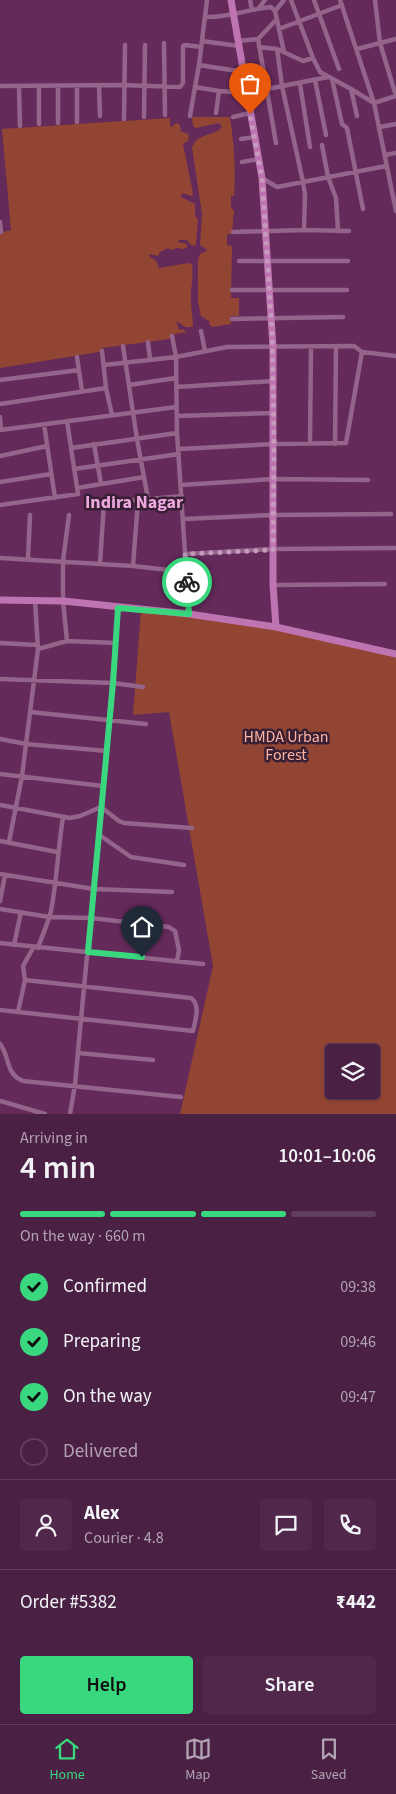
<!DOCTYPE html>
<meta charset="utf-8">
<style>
:root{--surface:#4a2044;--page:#51284b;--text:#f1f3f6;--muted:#b2a3b2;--line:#613e5d;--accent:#39d87f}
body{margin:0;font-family:"Source Sans 3",sans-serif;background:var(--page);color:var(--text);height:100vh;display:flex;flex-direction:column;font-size:19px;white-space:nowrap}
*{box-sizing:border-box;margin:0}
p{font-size:16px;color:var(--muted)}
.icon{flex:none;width:28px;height:28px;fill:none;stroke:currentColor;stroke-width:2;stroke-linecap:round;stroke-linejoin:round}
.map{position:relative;height:1114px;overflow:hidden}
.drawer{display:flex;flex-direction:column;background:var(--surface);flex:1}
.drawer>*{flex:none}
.fabs{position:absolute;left:325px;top:1044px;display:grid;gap:10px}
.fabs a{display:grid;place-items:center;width:55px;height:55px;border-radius:5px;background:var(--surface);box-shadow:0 1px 4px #0004,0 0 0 1px var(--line);font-size:25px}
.pin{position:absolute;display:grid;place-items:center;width:42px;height:42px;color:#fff;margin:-51px -21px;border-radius:50% 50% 50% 0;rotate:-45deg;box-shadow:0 0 5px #0007}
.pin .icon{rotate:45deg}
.courier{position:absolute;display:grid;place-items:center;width:50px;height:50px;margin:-25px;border:4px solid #39d87f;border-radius:50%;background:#fff;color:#222;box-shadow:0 1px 6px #0007}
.overview em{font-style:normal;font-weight:600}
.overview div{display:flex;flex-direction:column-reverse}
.overview{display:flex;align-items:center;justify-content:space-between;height:85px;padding:0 20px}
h1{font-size:32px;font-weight:600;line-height:38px}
.bar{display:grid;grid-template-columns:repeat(4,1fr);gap:8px 5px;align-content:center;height:60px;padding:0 20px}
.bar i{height:6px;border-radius:4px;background:var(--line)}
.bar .current{background:var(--accent)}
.bar p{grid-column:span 4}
.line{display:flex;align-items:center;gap:12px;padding:0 20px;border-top:1px solid var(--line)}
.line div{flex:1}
.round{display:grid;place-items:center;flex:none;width:52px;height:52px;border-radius:5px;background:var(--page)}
ol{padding:0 20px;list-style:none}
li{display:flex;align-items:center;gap:15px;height:55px}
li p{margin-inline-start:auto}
li .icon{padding:5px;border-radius:50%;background:var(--accent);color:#111;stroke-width:4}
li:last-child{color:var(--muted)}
li i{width:28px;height:28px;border:2px solid var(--line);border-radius:50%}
.primary-button{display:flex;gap:10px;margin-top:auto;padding:10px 20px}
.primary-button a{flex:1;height:58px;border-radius:5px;background:var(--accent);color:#111;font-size:20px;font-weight:600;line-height:58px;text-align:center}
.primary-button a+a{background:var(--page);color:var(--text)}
.tabs{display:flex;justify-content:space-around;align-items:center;height:70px;border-top:1px solid var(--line);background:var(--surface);font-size:14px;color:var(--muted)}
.tabs a{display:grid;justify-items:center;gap:2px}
.tabs .current{color:var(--accent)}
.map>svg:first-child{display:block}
</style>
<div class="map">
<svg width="396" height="1114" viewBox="0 0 396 1114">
<rect width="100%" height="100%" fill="#632a5a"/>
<path fill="#934534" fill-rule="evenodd" d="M192,117H230C234,144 236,169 234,196H231V208L234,210L232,234H227V245L232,246L231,298H239V316H231V324L213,327L210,325L209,321L201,316L198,302V260L200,254L207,251L206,249L200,245L202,214L192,148C196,133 213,137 222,127L219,123L196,128L193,126Z
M170,118V126L173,127L174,124L177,123L180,125L181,132L187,133L189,136L188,141L183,144L193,193L192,196L182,193L181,197L195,204V216L198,219L196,245L192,246L187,240H179L178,242L187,244V248L183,249L177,248L171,250L168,248L160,252L158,256L149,254L150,257L156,261L159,268L188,263L192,264C194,277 190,289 191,301C191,309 193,317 193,326C186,330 182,324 176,321L179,330L182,329L187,332L175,334L169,339L103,348L99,352L0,368V233L11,230L2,129Z
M141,610L273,627L396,655V1114H180L213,966L169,712L133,715ZM334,1052H371V1090H334Z"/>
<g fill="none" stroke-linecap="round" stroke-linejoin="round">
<path stroke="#94648b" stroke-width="4.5" d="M250,0L252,10
M284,0L275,11L284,52
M291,0L313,58
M314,0L339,69
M340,0L374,103L396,211
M375,0L380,43L396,96
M259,8L265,0
M205,17C227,18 249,9 271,7L275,11
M279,29L342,5
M258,39L276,143
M202,41L239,46
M238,41L258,39L277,19
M164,43L165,115
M259,47L277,49L303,61L313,58L320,72L351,89L374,103L396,96
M277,49L282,86L303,182L305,194L304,230
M357,49L396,39
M199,65L244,72
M332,79L342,124L347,128L363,209
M315,80L326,135
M300,84L310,147
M0,86L122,85L180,87L183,83V46L185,45L201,47
M77,86V122
M99,86L100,116
M19,87L20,126
M39,87V124
M58,87V123
M195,87L199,65L207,0
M351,89L357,116
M216,113L219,91
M190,116L195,87L219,91L247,93L328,77
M144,117L145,45
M233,117L250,113
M124,119L125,45
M380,127L396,124
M241,139L255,137
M322,145L328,177L336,198L338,231
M385,155L396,153
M242,162L259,159
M262,178L277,187L386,166
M0,222L1,232
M233,232L304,230L349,231
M239,261H348
M232,290H347
M232,319L343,317
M201,331L205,351
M172,336L176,357L177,433L189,614
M148,342L150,359
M123,346L137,439L148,499
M102,351L106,388L112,415
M77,357L82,391
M104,365L176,357L227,347L354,346L362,352L396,356
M0,380L79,370
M129,385L176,378
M176,387L274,381
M0,404L106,388
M177,416L274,413
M0,417L1,430
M44,424L55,498
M0,430L176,407
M310,443L311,347
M94,444L101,484
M335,444L336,347
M71,448L177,433
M179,449L274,444L346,443L362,352
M0,456L47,446
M74,469L179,454
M0,482L51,474
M181,485L274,479L368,480
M77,488L144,477
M0,505L78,494L67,421
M86,505L182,496
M184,519L273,515L391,514
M185,554L273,549L395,548
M0,558L133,566L186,572
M28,559L30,515
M100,563L104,503
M133,566L138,501
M273,585L385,584
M67,641L63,601V561L69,515
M0,643L38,645
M38,649L67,641L116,643
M0,679L113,683L143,687
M30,712L146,724
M0,739L26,744L107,751
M0,774L103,786
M0,805L70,818L80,816L101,807L119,821L124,823L192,828
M98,834L131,857L184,865
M0,841L57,852
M9,842L22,776L38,649L35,600
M0,874L94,889L172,892
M0,901L5,875
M0,909L49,917L91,918L169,927L175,931L179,950L177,961
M0,943L203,964
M14,945L21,912
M38,948C42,936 48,923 51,911C57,880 58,848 63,817
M0,1010L193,1031C195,1021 201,1005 191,998L25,980
M18,1012L25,980L23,966L33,948
M0,1044C10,1056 5,1074 23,1081L181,1097
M78,1053L153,1060
M0,1101L45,1114
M70,1114L75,1085C89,926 107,767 118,608"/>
<path stroke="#bf74b2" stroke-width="7" d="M231,0L262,178L273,347V585L276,627
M0,600L63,601L189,614L276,627L396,654"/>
</g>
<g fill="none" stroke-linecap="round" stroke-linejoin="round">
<path stroke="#c69bbd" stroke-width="5" stroke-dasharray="0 9" d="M187,582L185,554L273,550L274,444L272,332L262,178L250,114"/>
<path stroke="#39d87f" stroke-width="6" d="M142,957L88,952L113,683L118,608L189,614L187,582"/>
</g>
<g text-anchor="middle" stroke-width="5" stroke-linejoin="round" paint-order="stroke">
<g font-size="16" fill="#ffb4a2" stroke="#391f34">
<text x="286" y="742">HMDA Urban<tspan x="286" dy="18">Forest</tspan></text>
</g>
<g font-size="18" font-weight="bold" fill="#eeaae0" stroke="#391f34">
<text x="134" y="508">Indira Nagar</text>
</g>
</g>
</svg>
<div class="fabs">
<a><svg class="icon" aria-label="layers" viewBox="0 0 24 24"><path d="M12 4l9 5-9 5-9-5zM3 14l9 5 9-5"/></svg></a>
</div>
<div class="pin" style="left:250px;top:114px;background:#ea580c"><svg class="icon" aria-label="bag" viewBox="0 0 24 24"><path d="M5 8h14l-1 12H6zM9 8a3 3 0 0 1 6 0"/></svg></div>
<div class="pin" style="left:142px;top:957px;background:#1f2937"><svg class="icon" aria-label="home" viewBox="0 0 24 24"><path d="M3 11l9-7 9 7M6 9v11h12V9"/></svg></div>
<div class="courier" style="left:187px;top:582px"><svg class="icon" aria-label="bike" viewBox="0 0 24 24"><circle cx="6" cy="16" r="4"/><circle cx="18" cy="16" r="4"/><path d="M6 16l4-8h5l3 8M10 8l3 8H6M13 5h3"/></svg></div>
</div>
<section class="drawer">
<div class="overview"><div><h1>4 min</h1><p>Arriving in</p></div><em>10:01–10:06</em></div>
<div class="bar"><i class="current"></i><i class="current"></i><i class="current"></i><i></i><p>On the way · 660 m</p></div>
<ol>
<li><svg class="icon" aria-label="check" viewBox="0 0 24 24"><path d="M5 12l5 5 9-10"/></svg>Confirmed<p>09:38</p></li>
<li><svg class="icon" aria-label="check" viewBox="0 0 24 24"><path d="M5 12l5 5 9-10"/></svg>Preparing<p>09:46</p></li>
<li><svg class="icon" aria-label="check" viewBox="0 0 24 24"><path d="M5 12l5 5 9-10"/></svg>On the way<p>09:47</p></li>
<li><i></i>Delivered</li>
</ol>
<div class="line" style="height:90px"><a class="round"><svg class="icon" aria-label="person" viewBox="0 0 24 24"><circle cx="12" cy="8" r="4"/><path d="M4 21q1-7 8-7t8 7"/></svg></a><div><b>Alex</b><p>Courier · 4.8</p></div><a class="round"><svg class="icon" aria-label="chat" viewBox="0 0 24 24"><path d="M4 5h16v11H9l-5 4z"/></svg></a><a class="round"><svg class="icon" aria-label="phone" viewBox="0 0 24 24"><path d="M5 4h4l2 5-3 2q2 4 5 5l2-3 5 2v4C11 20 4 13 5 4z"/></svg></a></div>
<div class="line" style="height:65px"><div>Order #5382</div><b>₹442</b></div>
<div class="primary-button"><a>Help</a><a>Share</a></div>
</section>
<nav class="tabs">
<a class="current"><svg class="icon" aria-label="home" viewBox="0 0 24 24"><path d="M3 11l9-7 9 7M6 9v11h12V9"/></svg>Home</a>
<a><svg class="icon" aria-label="map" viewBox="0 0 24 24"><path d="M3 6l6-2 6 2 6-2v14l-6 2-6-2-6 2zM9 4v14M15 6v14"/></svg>Map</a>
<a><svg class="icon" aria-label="saved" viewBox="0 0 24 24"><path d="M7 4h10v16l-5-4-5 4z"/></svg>Saved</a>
</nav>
